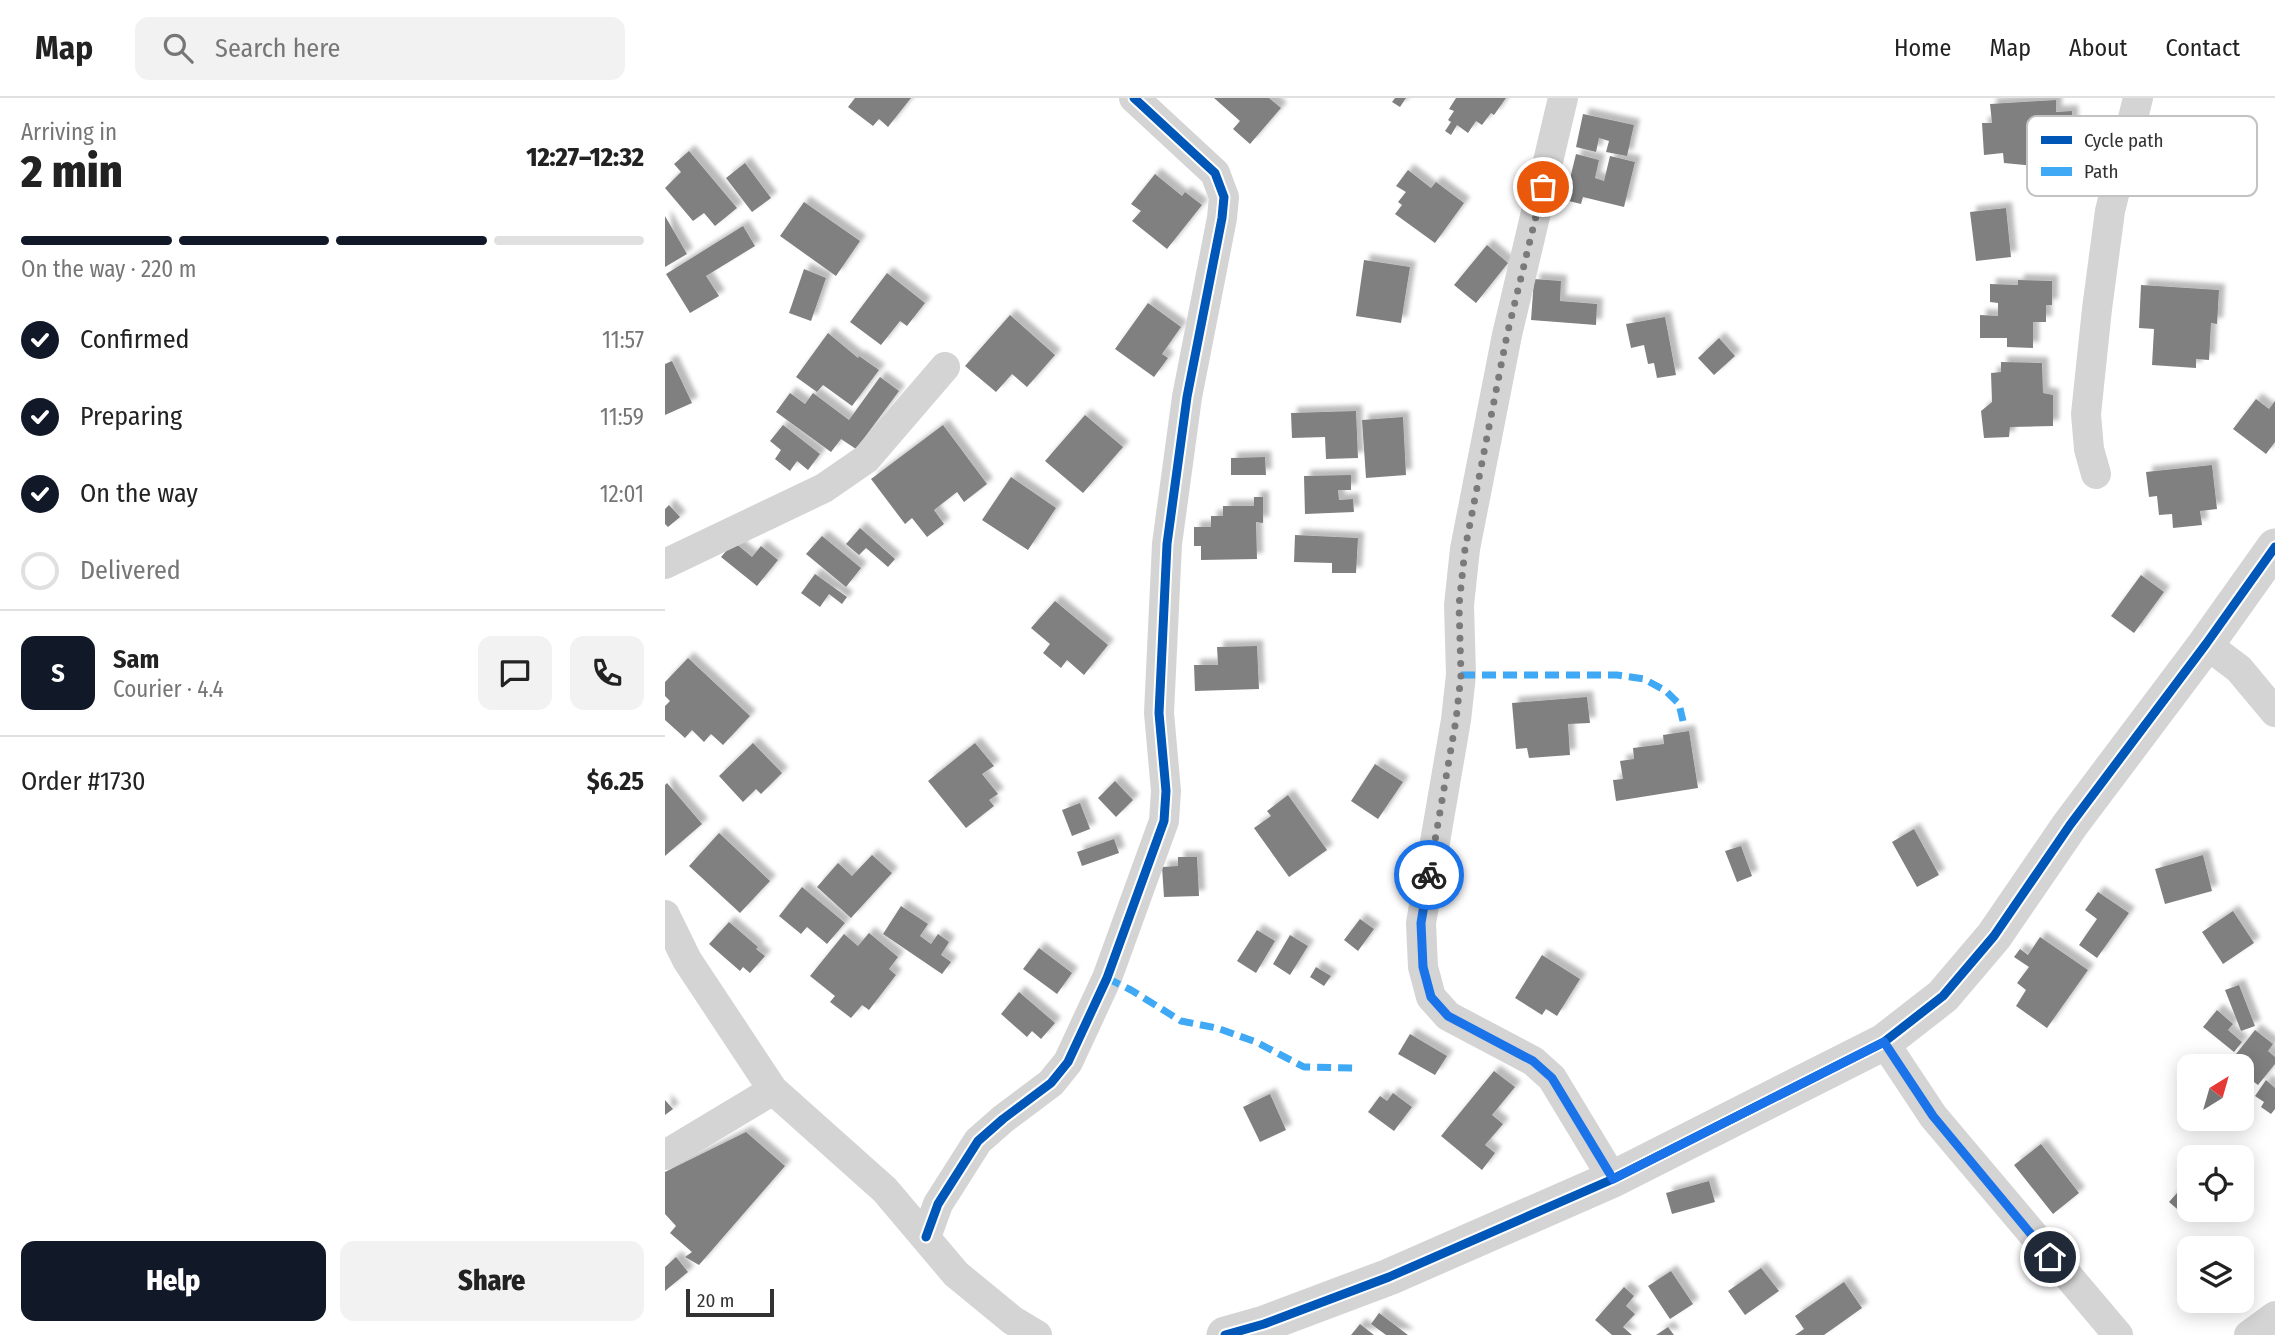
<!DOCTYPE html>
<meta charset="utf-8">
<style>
:root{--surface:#fff;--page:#f2f2f2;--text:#222;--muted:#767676;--line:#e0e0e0;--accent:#111827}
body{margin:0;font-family:"Fira Sans Condensed",sans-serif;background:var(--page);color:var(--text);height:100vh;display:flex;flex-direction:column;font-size:26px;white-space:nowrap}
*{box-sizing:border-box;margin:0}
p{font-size:23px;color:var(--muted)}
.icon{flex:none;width:38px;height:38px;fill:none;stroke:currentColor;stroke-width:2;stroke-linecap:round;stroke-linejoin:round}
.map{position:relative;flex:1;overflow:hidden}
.side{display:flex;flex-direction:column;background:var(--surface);width:665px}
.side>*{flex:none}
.needle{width:46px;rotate:37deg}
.buttons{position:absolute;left:1512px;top:956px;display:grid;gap:14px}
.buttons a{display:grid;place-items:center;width:77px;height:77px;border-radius:14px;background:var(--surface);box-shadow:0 4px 18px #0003;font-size:35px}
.scale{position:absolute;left:21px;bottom:18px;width:88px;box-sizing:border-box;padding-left:7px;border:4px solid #323232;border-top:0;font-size:19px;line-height:24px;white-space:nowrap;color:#323232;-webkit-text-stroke:5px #fff;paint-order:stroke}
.pin{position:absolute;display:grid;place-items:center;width:60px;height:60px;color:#fff;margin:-30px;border:4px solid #fff;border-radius:50%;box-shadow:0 2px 7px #0007}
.courier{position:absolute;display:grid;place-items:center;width:70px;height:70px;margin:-35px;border:5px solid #1a73e8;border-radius:50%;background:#fff;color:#222;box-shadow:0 2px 9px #0007}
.head em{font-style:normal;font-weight:800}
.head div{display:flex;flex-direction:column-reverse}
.head{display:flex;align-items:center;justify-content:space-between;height:119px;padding:0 21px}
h1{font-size:46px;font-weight:800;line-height:52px}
.bar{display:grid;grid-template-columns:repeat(4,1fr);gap:10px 7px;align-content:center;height:84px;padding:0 21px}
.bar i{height:9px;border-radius:5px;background:var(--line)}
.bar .selected{background:var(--accent)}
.bar p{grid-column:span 4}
.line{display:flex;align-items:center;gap:18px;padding:0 21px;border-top:2px solid var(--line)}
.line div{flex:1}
.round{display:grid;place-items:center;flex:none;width:74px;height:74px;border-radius:14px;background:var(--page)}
ol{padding:0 21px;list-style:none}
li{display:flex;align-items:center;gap:21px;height:77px}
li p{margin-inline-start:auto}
li .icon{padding:7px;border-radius:50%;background:var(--accent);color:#fff;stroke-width:4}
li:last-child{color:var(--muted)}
li i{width:38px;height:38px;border:4px solid var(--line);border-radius:50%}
.cta{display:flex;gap:14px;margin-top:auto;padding:14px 21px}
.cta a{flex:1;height:80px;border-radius:14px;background:var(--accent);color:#fff;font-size:28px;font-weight:800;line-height:80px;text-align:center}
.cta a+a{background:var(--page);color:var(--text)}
header{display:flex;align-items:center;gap:42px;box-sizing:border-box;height:98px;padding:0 35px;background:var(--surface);border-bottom:2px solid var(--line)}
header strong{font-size:33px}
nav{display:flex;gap:38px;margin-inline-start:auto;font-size:24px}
.search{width:490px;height:63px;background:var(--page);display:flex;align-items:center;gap:18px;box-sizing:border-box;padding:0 24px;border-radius:14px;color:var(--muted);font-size:26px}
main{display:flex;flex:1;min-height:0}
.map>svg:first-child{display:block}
</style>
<header>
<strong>Map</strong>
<div class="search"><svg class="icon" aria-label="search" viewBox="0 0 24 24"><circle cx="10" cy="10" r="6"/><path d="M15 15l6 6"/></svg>Search here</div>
<nav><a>Home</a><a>Map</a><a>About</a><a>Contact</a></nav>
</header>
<main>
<section class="side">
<div class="head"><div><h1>2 min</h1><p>Arriving in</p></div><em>12:27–12:32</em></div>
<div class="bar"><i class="selected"></i><i class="selected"></i><i class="selected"></i><i></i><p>On the way · 220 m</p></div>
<ol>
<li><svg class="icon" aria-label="check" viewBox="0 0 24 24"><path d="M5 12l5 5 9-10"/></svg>Confirmed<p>11:57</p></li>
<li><svg class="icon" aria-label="check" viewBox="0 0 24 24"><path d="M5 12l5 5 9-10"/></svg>Preparing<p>11:59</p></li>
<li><svg class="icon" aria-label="check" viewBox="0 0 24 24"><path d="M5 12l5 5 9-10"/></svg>On the way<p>12:01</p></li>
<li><i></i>Delivered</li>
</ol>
<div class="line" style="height:126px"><b class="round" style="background:var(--accent);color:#fff">S</b><div><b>Sam</b><p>Courier · 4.4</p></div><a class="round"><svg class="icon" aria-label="chat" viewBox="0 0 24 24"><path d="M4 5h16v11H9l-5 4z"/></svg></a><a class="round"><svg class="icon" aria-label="phone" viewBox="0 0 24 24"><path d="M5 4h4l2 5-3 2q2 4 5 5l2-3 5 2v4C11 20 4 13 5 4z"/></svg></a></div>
<div class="line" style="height:91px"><div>Order #1730</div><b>$6.25</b></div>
<div class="cta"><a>Help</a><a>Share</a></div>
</section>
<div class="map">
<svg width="1610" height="1237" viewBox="0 0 1610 1237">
<defs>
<filter id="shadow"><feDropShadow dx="6" dy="-6" stdDeviation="2" flood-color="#0004"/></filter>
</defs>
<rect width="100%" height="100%" fill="#fff"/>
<path fill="#808080" filter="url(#shadow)" d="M190,0H246L223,29L214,21L208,28L183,9Z
M549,0H604L616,10L585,46L568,31L575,23Z
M730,0H741L735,9L727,4Z
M791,0H841L829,17L826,15L817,27L811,23L803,35L792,27L786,37L780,33L786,24L783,22L789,13L784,11Z
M1391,2V14L1407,13L1409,55L1387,56L1388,70L1375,73L1371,68L1339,65L1338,55L1319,57L1317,25H1327L1325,6Z
M918,16L969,27L962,58L941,54L944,43L934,40L931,54L911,49Z
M24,53L72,110L50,128L39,115L28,123L0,90L16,74L9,66Z
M911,56L934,62L930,80L939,83L945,58L970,64L959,109L918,99L916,106L904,103L906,94L902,93Z
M80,65L106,100L87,114L61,80Z
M743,72L766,90L771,84L799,105L770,145L730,116L737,107L733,104L741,94L731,88Z
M490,76L517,98L520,94L537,107L502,151L467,123L476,113L466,106Z
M139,104L195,143L171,178L115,138Z
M1341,110L1346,159L1311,163L1305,114Z
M0,118L22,156L0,169Z
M78,128L90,148L41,178L54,198L25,215L1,176Z
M822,147L843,165L811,205L789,187Z
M699,162L745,169L736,225L691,218Z
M139,171L161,180L146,223L124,215Z
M222,175L260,205L242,228L235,223L216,247L185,224Z
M869,181L896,183L895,203L932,206L931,227L866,222Z
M1353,182L1387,183V207H1381V224H1368V250L1342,249V240H1315V217L1333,218V205L1325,204V186L1353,187Z
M1476,187L1554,192L1552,226L1546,225L1544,262L1531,261V270L1487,267L1489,231L1474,230Z
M483,205L516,229L497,256L503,260L489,279L450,251Z
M345,217L390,257L362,289L347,276L331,294L300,268Z
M1000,219L1011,277L992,280L989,265L983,266L979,247L966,250L961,226Z
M163,235L193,260L194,258L214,272L187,308L158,287L152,294L131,279Z
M1054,240L1070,258L1049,277L1033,260Z
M7,263L27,305L0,317V266Z
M1336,264L1377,265L1378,295L1388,297V328L1345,329L1344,339L1319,340L1316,313L1327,304L1326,275L1336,274Z
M215,279L234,293L191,351L176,341L166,354L111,314L125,295L140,306L148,295L184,322Z
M1591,301L1604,311L1610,303V344L1601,356L1568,331Z
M691,313L693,360L661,361L660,339L627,340L626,315Z
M420,317L458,349L418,395L380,363Z
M738,319L741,377L701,380L697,322Z
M118,327L155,356L143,372L132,363L125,373L110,361L116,352L105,343Z
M278,327L322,386L299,404L292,394L269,412L279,426L262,439L247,420L240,426L206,381Z
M600,359L601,377H566V360Z
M1547,367L1552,411L1535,413L1537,427L1508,430L1507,416L1494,417L1492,398L1484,399L1481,374Z
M686,377V392H673L674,402L688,401L689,414L640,416L639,378Z
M346,379L391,410L363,452L317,422Z
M589,399H598V425L591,424L592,461L536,462V448H529V429H546V418H558V408H589Z
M4,407L15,419L3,429L0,426V411Z
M195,430L230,461L223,469L201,450L194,457L181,446Z
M630,437L693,440L691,475H667V465L629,464Z
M157,438L196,470L181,489L141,456Z
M69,444L87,459L96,448L113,462L92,488L56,459Z
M150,476L182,499L177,506L164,496L155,509L136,495Z
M1476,477L1499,494L1469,535L1446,518Z
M390,503L443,547L419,577L402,562L396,570L378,555L385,546L366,530Z
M592,548L594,591L530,593L529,567H553L552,549Z
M23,560L85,618L58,647L46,636L39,644L27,632L20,640L0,622V608L5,603L0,598V584Z
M922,599L925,625L903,626L905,657L864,660L862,650L851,651L847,605Z
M1024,633L1033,690L951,703L948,682L958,681L955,663L969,661L968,650L999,646L998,637Z
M88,645L117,675L96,696L91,691L78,704L54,678Z
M310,645L329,668L317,676L333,696L324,702L329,708L301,730L263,683Z
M710,666L738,684L713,721L686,703Z
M450,683L468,702L451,719L433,700Z
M2,685L37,726L0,758V687Z
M623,697L662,752L624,779L589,730L606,718L602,713Z
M415,705L425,731L407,738L397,712Z
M1249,731L1274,777L1252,789L1227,744Z
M54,735L105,783L75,815L24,768Z
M449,741L454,755L417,768L412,754Z
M1076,748L1087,778L1072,784L1060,753Z
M207,757L227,775L186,820L152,789L173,765L187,778Z
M1538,757L1547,793L1500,806L1490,771Z
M513,759H532L534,798L499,799L497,769L513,768Z
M137,789L180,825L162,846L142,829L136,836L114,818Z
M1433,794L1464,815L1432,860L1414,847L1432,821L1420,812Z
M236,808L263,826L255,838L266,846L273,836L284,844L276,857L286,864L277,876L218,836Z
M1568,813L1589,845L1558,866L1537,834Z
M695,821L709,831L693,853L679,842Z
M64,824L93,849L91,851L100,858L85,875L78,869L75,873L44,846Z
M592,832L610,843L591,875L572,863Z
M204,835L233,859L224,871L231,877L204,912L197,907L186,920L165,904L170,898L145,878L179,836L193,848Z
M625,837L643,848L625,877L608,866Z
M1375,839L1423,872L1382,930L1351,908L1361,892L1352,885L1364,869L1349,859L1355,851L1363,857Z
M374,850L407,875L392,896L358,871Z
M877,857L915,881L892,918L881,911L877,917L850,900Z
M651,869L666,878L659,888L645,879Z
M1574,887L1590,928L1576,933L1560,892Z
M354,894L390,925L376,941L367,933L362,939L336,916Z
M1552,912L1568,926L1563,932L1577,944L1569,954L1538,929Z
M1590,932L1608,946L1603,953L1610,959V966L1593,987L1577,975V968H1568L1564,965Z
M745,936L782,958L770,977L733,956Z
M829,973L850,989L827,1017L838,1026L820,1047L830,1055L817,1072L776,1038Z
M1601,982L1610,990V1011L1606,1016L1596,1009L1599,1004L1590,998Z
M728,995L747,1009L729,1033L703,1014L715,998L722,1003Z
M605,996L621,1032L595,1044L578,1009Z
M0,1002L8,1011L0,1017Z
M81,1034L120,1068L34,1167L20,1159L27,1154L5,1135L11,1128L0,1116V1074Z
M1376,1046L1414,1095L1388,1116L1349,1067Z
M1044,1083L1050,1104L1007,1116L1001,1095Z
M1520,1086L1524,1090V1110L1518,1116L1504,1104Z
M11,1159L23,1174L0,1193V1169Z
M1096,1170L1114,1193L1080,1217L1063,1193Z
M1006,1173L1028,1206L1005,1221L983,1188Z
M1179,1184L1197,1210L1159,1237H1130L1139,1231L1130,1218Z
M959,1189L969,1198L961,1208L970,1216L958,1229L967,1237H947L930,1222Z
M714,1215L743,1237H721L706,1226Z
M695,1226L709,1237H686Z
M1003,1229L1009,1237H991Z"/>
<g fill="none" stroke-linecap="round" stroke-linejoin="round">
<path stroke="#d4d4d4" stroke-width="30" d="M898,0L842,237L800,451L794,507L796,577L791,622L756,825L758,869L766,899L783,918L868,963L887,980L948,1081
M1431,376L1424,351L1421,316L1432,211L1445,113L1473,0
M0,466L159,390L201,361L280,269
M1541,546L1574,571L1610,614
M0,817L22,862L108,992L220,1092L291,1176L347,1222L372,1237
M1219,944L1268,1018L1453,1237
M0,1057L108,992
M261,1139L273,1106L313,1043L338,1021L386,985L403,964L442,880L499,723L501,693L494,615L502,446L522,299L557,120L559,99L550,75L469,0
M1584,1237L1610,1218"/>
<path stroke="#d4d4d4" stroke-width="37" d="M560,1237L599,1226L724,1179L948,1081L1219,944L1278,898L1329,838L1405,727L1541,546L1610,449"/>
<path stroke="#3fa9f5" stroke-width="7" stroke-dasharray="14 7" stroke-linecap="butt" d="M796,577H952L979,581L1001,593L1014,606L1018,623
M442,880L466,892L516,923L552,930L591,944L639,969L689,970"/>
<g stroke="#fff" stroke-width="13">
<path id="cycleway" d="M261,1139L273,1106L313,1043L338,1021L386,985L403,964L442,880L499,723L501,693L494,615L502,446L522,299L557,120L559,99L550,75L469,0
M560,1237L599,1226L724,1179L948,1081L1219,944L1278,898L1329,838L1405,727L1541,546L1610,449"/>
</g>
<use href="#cycleway" stroke="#0057b8" stroke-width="9"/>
</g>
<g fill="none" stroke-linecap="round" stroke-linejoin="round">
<path stroke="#7a7a7a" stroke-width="7" stroke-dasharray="0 12.6" d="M764,777L791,622L796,577L794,507L800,451L842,237L878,89"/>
<path stroke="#1a73e8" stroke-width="9" d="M764,777L756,825L758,869L766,899L783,918L868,963L887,980L948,1081L1219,944L1268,1018L1385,1159"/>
</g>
<rect x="1362" y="18" width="230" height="80" rx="10" fill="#fff" stroke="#c2c2c2" stroke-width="2"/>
<rect x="1376" y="38" width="31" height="8" fill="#0057b8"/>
<rect x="1376" y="69" width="31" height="9" fill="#3fa9f5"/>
<g font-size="19" fill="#323232">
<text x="1419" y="49">Cycle path</text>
<text x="1419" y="80">Path</text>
</g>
</svg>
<div class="buttons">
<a><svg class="needle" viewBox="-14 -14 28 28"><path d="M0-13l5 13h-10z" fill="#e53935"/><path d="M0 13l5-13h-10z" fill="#767676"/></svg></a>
<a><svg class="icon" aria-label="locate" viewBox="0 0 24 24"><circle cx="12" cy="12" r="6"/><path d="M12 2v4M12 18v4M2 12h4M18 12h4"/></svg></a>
<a><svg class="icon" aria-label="layers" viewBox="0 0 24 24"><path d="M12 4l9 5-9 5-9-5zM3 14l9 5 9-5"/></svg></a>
</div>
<div class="scale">20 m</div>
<div class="pin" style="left:878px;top:89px;background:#ea580c"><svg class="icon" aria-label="bag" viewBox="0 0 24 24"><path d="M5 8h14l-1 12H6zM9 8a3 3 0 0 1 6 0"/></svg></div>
<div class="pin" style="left:1385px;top:1159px;background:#1f2937"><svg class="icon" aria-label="home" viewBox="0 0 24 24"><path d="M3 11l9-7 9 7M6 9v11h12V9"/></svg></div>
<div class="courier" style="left:764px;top:777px"><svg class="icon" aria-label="bike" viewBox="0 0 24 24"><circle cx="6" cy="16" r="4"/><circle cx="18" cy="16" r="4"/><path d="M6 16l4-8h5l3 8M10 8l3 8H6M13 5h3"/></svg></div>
</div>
</main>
